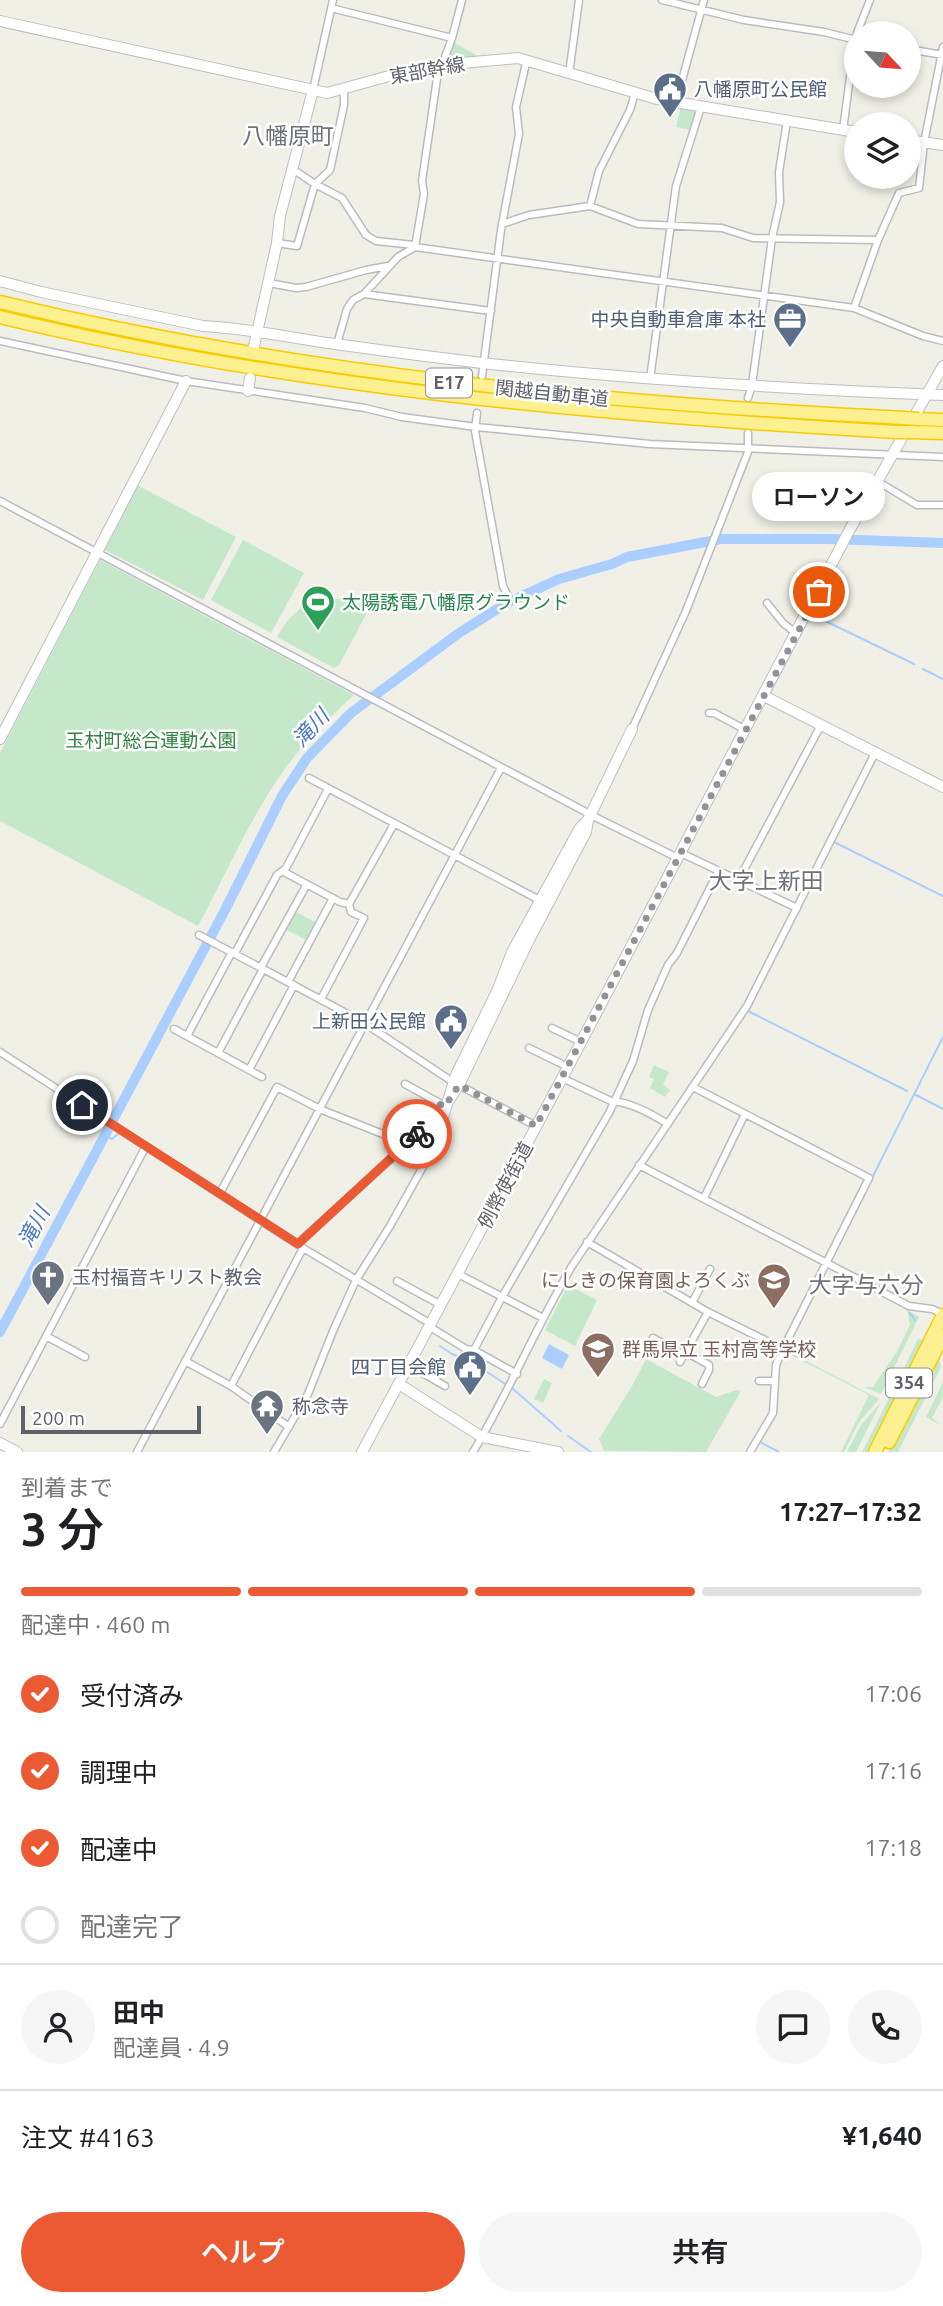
<!DOCTYPE html>
<html lang="ja">
<meta charset="utf-8">
<style>
:root{--surface:#fff;--page:#f6f6f6;--text:#202124;--muted:#757577;--line:#e0e0e0;--accent:#eb5a33}
body{margin:0;font-family:Ubuntu,"Noto Sans JP",sans-serif;background:var(--page);color:var(--text);height:100vh;display:flex;flex-direction:column;font-size:26px;white-space:nowrap}
*{box-sizing:border-box;margin:0}
p{font-size:23px;color:var(--muted)}
.icon{flex:none;width:38px;height:38px;fill:none;stroke:currentColor;stroke-width:2;stroke-linecap:round;stroke-linejoin:round}
.map{position:relative;height:1452px;overflow:hidden}
.panel{display:flex;flex-direction:column;background:var(--surface);flex:1}
.panel>*{flex:none}
.needle{width:46px;rotate:116deg}
.buttons{position:absolute;left:844px;top:21px;display:grid;gap:14px}
.buttons a{display:grid;place-items:center;width:77px;height:77px;border-radius:50%;background:var(--surface);box-shadow:0 4px 10px #0003;font-size:35px}
.scale{position:absolute;left:21px;bottom:18px;width:180px;box-sizing:border-box;padding-left:7px;border:4px solid #5e6167;border-top:0;font-size:19px;line-height:24px;white-space:nowrap;color:#5e6167;-webkit-text-stroke:5px #fff;paint-order:stroke}
.pin{position:absolute;display:grid;place-items:center;width:60px;height:60px;color:#fff;margin:-30px;border:4px solid #fff;border-radius:50%;box-shadow:0 2px 7px #0007}
.courier{position:absolute;display:grid;place-items:center;width:70px;height:70px;margin:-35px;border:5px solid #eb5a33;border-radius:50%;background:#fff;color:#222;box-shadow:0 2px 9px #0007}
.bubble{position:absolute;height:49px;border-radius:24px;background:var(--surface);box-shadow:0 4px 10px #0003;font-size:23px;font-weight:600;line-height:49px;text-align:center}
.head em{font-style:normal;font-weight:600}
.head div{display:flex;flex-direction:column-reverse}
.head{display:flex;align-items:center;justify-content:space-between;height:119px;padding:0 21px}
h1{font-size:46px;font-weight:600;line-height:52px}
.bar{display:grid;grid-template-columns:repeat(4,1fr);gap:10px 7px;align-content:center;height:84px;padding:0 21px}
.bar i{height:9px;border-radius:5px;background:var(--line)}
.bar .selected{background:var(--accent)}
.bar p{grid-column:span 4}
.line{display:flex;align-items:center;gap:18px;padding:0 21px;border-top:2px solid var(--line)}
.line div{flex:1}
.round{display:grid;place-items:center;flex:none;width:74px;height:74px;border-radius:37px;background:var(--page)}
ol{padding:0 21px;list-style:none}
li{display:flex;align-items:center;gap:21px;height:77px}
li p{margin-inline-start:auto}
li .icon{padding:7px;border-radius:50%;background:var(--accent);color:#fff;stroke-width:4}
li:last-child{color:var(--muted)}
li i{width:38px;height:38px;border:4px solid var(--line);border-radius:50%}
.cta{display:flex;gap:14px;margin-top:auto;padding:14px 21px}
.cta a{flex:1;height:80px;border-radius:42px;background:var(--accent);color:#fff;font-size:28px;font-weight:600;line-height:80px;text-align:center}
.cta a+a{background:var(--page);color:var(--text)}
.map>svg:first-child{display:block}
</style>
<div class="map">
<svg width="943" height="1452" viewBox="0 0 943 1452">
<rect width="100%" height="100%" fill="#f1f0e7"/>
<path fill="#c4e8c9" d="M453,42L476,55L475,57L446,60Z
M681,106L697,111L692,130L676,127Z
M137,485L236,537L203,600L105,550Z
M243,540L304,573L271,633L211,600Z
M100,560L354,695C329,718 304,742 284,770C250,818 226,874 198,926L0,821V753Z
M323,598L350,600L369,609L339,665L334,668L277,637C287,618 301,604 323,598Z
M294,911L317,923L308,941L285,929Z
M654,1065L669,1072L663,1085L670,1090L665,1097L650,1088L654,1079L649,1077Z
M568,1285L597,1300L575,1346L545,1330Z
M907,1310L919,1317L881,1394L864,1387H873L896,1353L910,1325Z
M929,1327L932,1329L910,1371L905,1370V1366L918,1339L923,1340Z
M787,1351L879,1399L859,1422L844,1452H841L869,1395L787,1353L780,1365L778,1382L779,1366Z
M646,1359L716,1397L737,1390L741,1391L706,1452L604,1451L599,1439L632,1386Z
M936,1361L940,1362L941,1367L898,1452H888Z
M901,1378L905,1380L872,1452H862L898,1380Z
M544,1379L552,1383L543,1403L534,1399Z
M943,1382V1397L932,1418L941,1425L926,1417Z
M881,1402L856,1452H847L861,1425Z"/>
<path fill="#a9ceff" d="M549,1344L569,1355L562,1369L542,1358Z"/>
<g fill="none" stroke-linecap="round" stroke-linejoin="round">
<path stroke="#a9ceff" stroke-width="2" d="M923,669L943,679
M770,693L811,614L914,664
M834,842L943,896
M748,1011L907,1091
M916,1095L943,1109
M104,1135L112,1139L119,1133L143,1148
M407,1148L418,1137
M147,1151L157,1157
M873,1176L943,1037
M910,1313L915,1320
M440,1346L452,1354L470,1361L507,1385
M512,1388L561,1431
M568,1436L591,1452
M760,1442L779,1452"/>
<path stroke="#a9ceff" stroke-width="10" d="M0,1332L226,908L282,796L307,758L351,713L459,633L507,603L559,579L612,564L627,557L721,539H830L943,543"/>
<path stroke="#ccccc7" stroke-width="6" stroke-dasharray="6 3" stroke-linecap="butt" d="M748,433V398"/>
<g stroke="#b9bbc1" stroke-width="9">
<path id="street" d="M662,0L744,20L824,32L856,40
M331,8L452,38
M857,33L870,0
M908,49L943,55
M442,65L452,38L462,0
M569,74L579,0
M313,90L333,0
M676,102L704,0
M843,130L855,39
M291,168L315,184L342,198L366,235L376,241L414,245
M590,206L599,171L630,110L635,93
M502,224L529,215L590,206L638,224L722,228L753,238L878,240
M277,243L297,246L315,184L330,170L344,105V89
M415,247L424,194L422,181L439,65
M269,283L296,288L306,287L366,270L388,266
M364,294L491,311
M854,308L878,240L899,193L919,188L924,143L943,47
M0,341L186,381L365,408L402,417L476,427L650,444L943,457
M337,344L347,309L353,300L364,294L398,257L415,247L854,308L923,336L943,341
M482,376L501,230L519,134L516,107L527,59
M650,379L676,186L701,107
M748,398L752,385L772,238L780,202L779,172L787,121
M477,413L475,431L503,586L507,594
M877,481L917,505H943
M0,501L599,819L678,858
M767,603L783,623L797,634
M709,713H714L746,730
M632,729L686,611L748,452V433
M309,778L543,902
M681,853L797,908
M284,872L340,902L349,904L351,912L364,918L321,999
M738,881L821,725
M349,904L394,824
M199,935L361,1021L453,1082L536,1126
M235,953L277,875L286,868L328,789
M261,967L307,884
M288,982L333,898
M552,1028L581,1042
M174,1029L262,1077
M187,1036L232,952
M529,1048L568,1067
M0,1052L303,1248L431,1324
M218,1053L263,969
M249,1070L294,985
M562,1078L611,1101C631,1102 651,1114 668,1124
M405,1084L443,1105
M693,1087L869,1178L783,1349L776,1365L773,1413L750,1452
M639,1165L909,1306L932,1309L943,1314
M220,1193L277,1087L322,1110L408,1144
M704,1198L745,1114
M587,1242L708,1312L783,1349
M298,1243L411,1141L441,1104
M458,1274L543,1318
M397,1281L441,1305
M692,1303L710,1269
M430,1327L466,1349L474,1350L517,1374
M46,1336L85,1357
M653,1338L684,1355
M474,1350L502,1297L609,1113L633,1061L648,1010L668,965L677,953L718,872
M686,1352L709,1365V1370L702,1384
M185,1361L231,1386L289,1427
M680,1362L708,1312
M409,1365L445,1386
M759,1381H775
M231,1386L303,1248
M0,1424L146,1146
M137,1452L501,768
M274,1452L308,1394L333,1331L356,1280L390,1226L430,1154L443,1117
M473,1452C509,1392 536,1327 572,1266L747,1006L875,753"/>
</g>
<g stroke="#bcbec5" stroke-width="12">
<path id="secondary" d="M0,21L327,93L400,73L439,65L518,58L657,99L856,132
M908,140L943,145
M0,281L41,292L203,326C247,328 291,338 335,344C384,351 433,357 482,363C635,380 789,389 943,395
M254,346L277,243L280,216L313,90
M248,391L250,378
M764,696L943,787
M0,739L186,381
M445,1106L459,1085L529,940L586,832L588,820L632,729
M443,1117L456,1075L498,989L512,952L580,828L588,820
M399,1384L482,1437L558,1452
M0,1443L17,1452
M362,1452L568,1067L850,529L943,366"/>
</g>
<g stroke="#f8cb00" stroke-width="15">
<path id="highway" d="M0,302C297,374 599,403 904,418
M0,317C294,388 595,415 896,432
M919,419L943,420
M912,432L943,433
M889,1442L943,1336
M875,1452L943,1315"/>
</g>
<use href="#street" stroke="#fff" stroke-width="6"/>
<use href="#secondary" stroke="#fff" stroke-width="10"/>
<use href="#highway" stroke="#fdf091" stroke-width="12"/>
<g stroke="#f8cb00" stroke-width="15" stroke-linecap="butt">
<path id="highway-bridge" d="M904,418L919,419
M896,432H912"/>
</g>
<use href="#highway-bridge" stroke="#fdf091" stroke-width="12"/>
</g>
<g fill="none" stroke-linecap="round" stroke-linejoin="round">
<path stroke="#919394" stroke-width="7" stroke-dasharray="0 12.6" d="M417,1134L441,1104L445,1106L459,1085L536,1126L819,592"/>
<path stroke="#eb5a33" stroke-width="9" d="M82,1105L298,1244L417,1134"/>
</g>
<defs>
<g id="civic-pin" transform="scale(1.75)"><path d="M0 17L-7.5 6A9.5 9.5 0 1 1 7.5 6Z" fill="#5c6f8a" stroke="#fff"/><path d="M-.6-6.5H3V-4.5H.6V-3L4-1V1h2V6H-6V1h2V-1L-.6-3ZM-1.2 2.5V6h2.4V2.5Z" fill="#fff"/></g>
<g id="office-pin" transform="scale(1.75)"><path d="M0 17L-7.5 6A9.5 9.5 0 1 1 7.5 6Z" fill="#5c6f8a" stroke="#fff"/><path d="M-6-3h4V-5.5h4V-3h4V5H-6ZM-1-4.5V-3h2v-1.5ZM-6 0V1H6V0Z" fill="#fff"/></g>
<g id="stadium-pin" transform="scale(1.75)"><path d="M0 17L-7.5 6A9.5 9.5 0 1 1 7.5 6Z" fill="#2e9e5b" stroke="#fff"/><path d="M0-5a6.5 5 0 1 0 0 10a6.5 5 0 1 0 0-10ZM-3.5-1.8h7v3.6h-7Z" fill="#fff"/></g>
<g id="church-pin" transform="scale(1.75)"><path d="M0 17L-7.5 6A9.5 9.5 0 1 1 7.5 6Z" fill="#6b7280" stroke="#fff"/><path d="M-1.2-6h2.4v3.5h3.3v2.4h-3.3V6h-2.4V-.1h-3.3v-2.4h3.3Z" fill="#fff"/></g>
<g id="school-pin" transform="scale(1.75)"><path d="M0 17L-7.5 6A9.5 9.5 0 1 1 7.5 6Z" fill="#8d6e63" stroke="#fff"/><path d="M0-5L7-2L0 1L-7-2ZM-4 1L0 2.5L4 1V4Q0 6-4 4Z" fill="#fff"/></g>
<g id="temple-pin" transform="scale(1.75)"><path d="M0 17L-7.5 6A9.5 9.5 0 1 1 7.5 6Z" fill="#6b7280" stroke="#fff"/><path d="M0-6L5-2H3V0L6.5 2.5H4V6H1.5V3h-3V6H-4V2.5H-6.5L-3 0V-2H-5Z" fill="#fff"/></g>
</defs>
<g fill-rule="evenodd">
<use href="#civic-pin" x="670" y="89"/>
<use href="#office-pin" x="790" y="319"/>
<use href="#stadium-pin" x="318" y="602"/>
<use href="#civic-pin" x="451" y="1021"/>
<use href="#church-pin" x="48" y="1277"/>
<use href="#school-pin" x="774" y="1280"/>
<use href="#school-pin" x="598" y="1349"/>
<use href="#civic-pin" x="470" y="1367"/>
<use href="#temple-pin" x="267" y="1406"/>
</g>
<g text-anchor="middle" stroke-width="5" stroke-linejoin="round" paint-order="stroke">
<g fill="#fff" stroke="#8e9095" stroke-width="2">
<rect x="426" y="368.5" width="46" height="29" rx="5"/>
<rect x="886" y="1368.5" width="46" height="29" rx="5"/>
</g>
<g font-size="18" font-weight="bold" fill="#5e6167">
<text x="449" y="389">E17</text>
<text x="909" y="1389">354</text>
</g>
<g font-size="19" fill="#5e6167" stroke="#fff">
<text transform="translate(427 70) rotate(-10)" y="7">東部幹線</text>
<text transform="translate(552 393) rotate(6)" y="7">関越自動車道</text>
<text transform="translate(505 1185) rotate(-62)" y="7">例幣使街道</text>
</g>
<g font-size="19" fill="#4e5e75" stroke="#fff" text-anchor="end">
<text x="694" y="96" text-anchor="start">八幡原町公民館</text>
<text x="766" y="326">中央自動車倉庫 本社</text>
<text x="426" y="1028">上新田公民館</text>
<text x="446" y="1374">四丁目会館</text>
</g>
<g font-size="19" fill="#27864d" stroke="#fff" text-anchor="start">
<text x="342" y="609">太陽誘電八幡原グラウンド</text>
</g>
<g font-size="19" fill="#338242" stroke="#fff">
<text x="151" y="747">玉村町総合運動公園</text>
</g>
<g font-size="19" fill="#5b616d" stroke="#fff" text-anchor="start">
<text x="72" y="1284">玉村福音キリスト教会</text>
<text x="292" y="1413">称念寺</text>
</g>
<g font-size="19" fill="#785e54" stroke="#fff" text-anchor="end">
<text x="750" y="1287">にしきの保育園よろくぶ</text>
<text x="622" y="1356" text-anchor="start">群馬県立 玉村高等学校</text>
</g>
<g font-size="21" font-style="italic" fill="#4975c5" stroke="#fff">
<text transform="translate(311 728) rotate(-47)" y="7">滝川</text>
<text transform="translate(34 1227) rotate(-62)" y="7">滝川</text>
</g>
<g font-size="23" fill="#6f7379" stroke="#fff">
<text x="288" y="144">八幡原町</text>
<text x="766" y="889">大字上新田</text>
<text x="866" y="1293">大字与六分</text>
</g>
</g>
</svg>
<div class="buttons">
<a><svg class="needle" viewBox="-14 -14 28 28"><path d="M0-13l5 13h-10z" fill="#e53935"/><path d="M0 13l5-13h-10z" fill="#757577"/></svg></a>
<a><svg class="icon" aria-label="layers" viewBox="0 0 24 24"><path d="M12 4l9 5-9 5-9-5zM3 14l9 5 9-5"/></svg></a>
</div>
<div class="scale">200 m</div>
<div class="pin" style="left:819px;top:592px;background:#ea580c"><svg class="icon" aria-label="bag" viewBox="0 0 24 24"><path d="M5 8h14l-1 12H6zM9 8a3 3 0 0 1 6 0"/></svg></div>
<div class="pin" style="left:82px;top:1105px;background:#1f2937"><svg class="icon" aria-label="home" viewBox="0 0 24 24"><path d="M3 11l9-7 9 7M6 9v11h12V9"/></svg></div>
<div class="courier" style="left:417px;top:1134px"><svg class="icon" aria-label="bike" viewBox="0 0 24 24"><circle cx="6" cy="16" r="4"/><circle cx="18" cy="16" r="4"/><path d="M6 16l4-8h5l3 8M10 8l3 8H6M13 5h3"/></svg></div>
<div class="bubble" style="left:752px;top:472px;width:133px">ローソン</div>
</div>
<section class="panel">
<div class="head"><div><h1>3 分</h1><p>到着まで</p></div><em>17:27–17:32</em></div>
<div class="bar"><i class="selected"></i><i class="selected"></i><i class="selected"></i><i></i><p>配達中 · 460 m</p></div>
<ol>
<li><svg class="icon" aria-label="check" viewBox="0 0 24 24"><path d="M5 12l5 5 9-10"/></svg>受付済み<p>17:06</p></li>
<li><svg class="icon" aria-label="check" viewBox="0 0 24 24"><path d="M5 12l5 5 9-10"/></svg>調理中<p>17:16</p></li>
<li><svg class="icon" aria-label="check" viewBox="0 0 24 24"><path d="M5 12l5 5 9-10"/></svg>配達中<p>17:18</p></li>
<li><i></i>配達完了</li>
</ol>
<div class="line" style="height:126px"><a class="round"><svg class="icon" aria-label="person" viewBox="0 0 24 24"><circle cx="12" cy="8" r="4"/><path d="M4 21q1-7 8-7t8 7"/></svg></a><div><b>田中</b><p>配達員 · 4.9</p></div><a class="round"><svg class="icon" aria-label="chat" viewBox="0 0 24 24"><path d="M4 5h16v11H9l-5 4z"/></svg></a><a class="round"><svg class="icon" aria-label="phone" viewBox="0 0 24 24"><path d="M5 4h4l2 5-3 2q2 4 5 5l2-3 5 2v4C11 20 4 13 5 4z"/></svg></a></div>
<div class="line" style="height:91px"><div>注文 #4163</div><b>¥1,640</b></div>
<div class="cta"><a>ヘルプ</a><a>共有</a></div>
</section>
